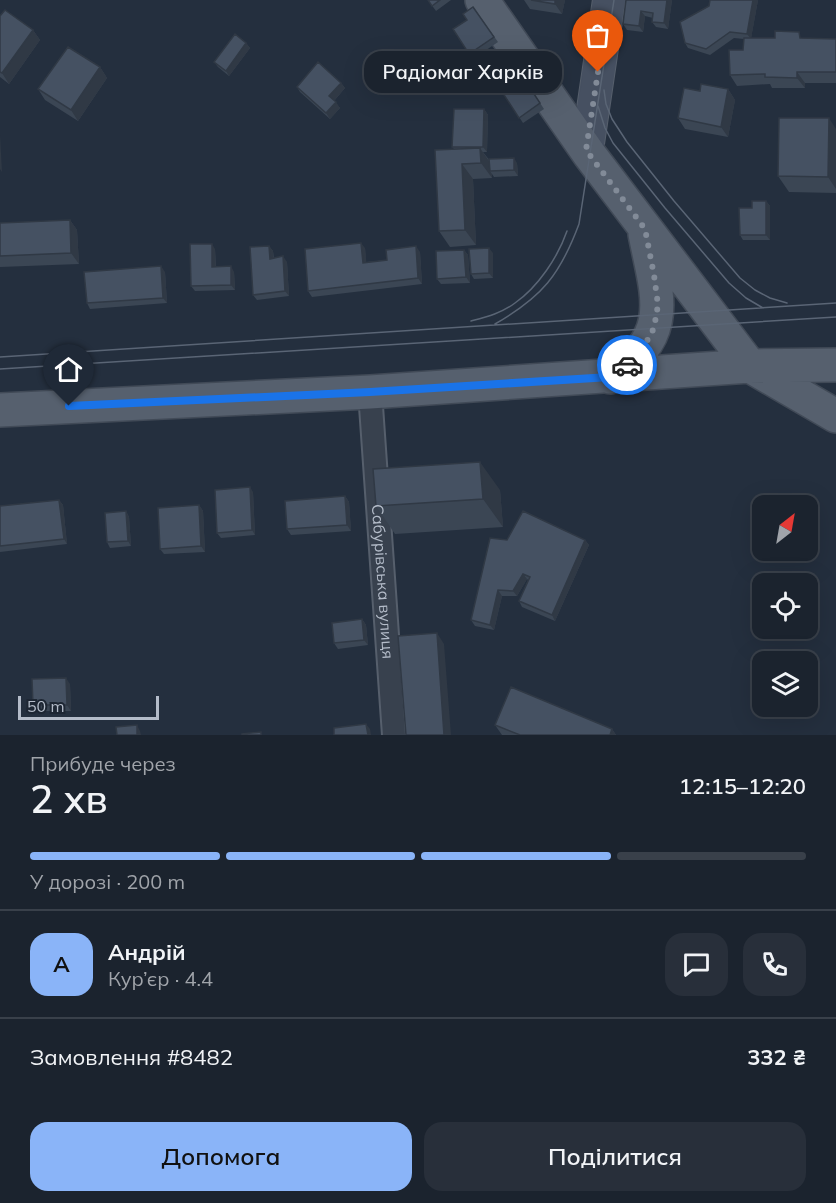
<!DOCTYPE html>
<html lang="uk">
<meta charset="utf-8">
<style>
:root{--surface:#1b232e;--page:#282f3a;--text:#f1f3f6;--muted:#a0a4aa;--line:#39404a;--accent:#8ab4f8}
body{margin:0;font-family:Mulish,sans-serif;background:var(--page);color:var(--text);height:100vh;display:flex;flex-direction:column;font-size:22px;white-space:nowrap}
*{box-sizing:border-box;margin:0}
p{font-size:20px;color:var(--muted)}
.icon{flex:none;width:33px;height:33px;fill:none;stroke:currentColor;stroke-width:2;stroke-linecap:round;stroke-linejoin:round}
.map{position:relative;height:735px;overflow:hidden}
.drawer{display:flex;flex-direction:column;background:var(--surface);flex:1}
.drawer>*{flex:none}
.needle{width:39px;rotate:31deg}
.fabs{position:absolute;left:752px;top:495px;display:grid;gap:12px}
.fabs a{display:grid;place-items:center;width:66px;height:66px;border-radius:12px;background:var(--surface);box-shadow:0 6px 24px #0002,0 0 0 2px var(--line);font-size:30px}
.scale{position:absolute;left:18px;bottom:15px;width:141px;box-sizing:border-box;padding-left:6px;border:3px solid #b4bcc9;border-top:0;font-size:16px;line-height:21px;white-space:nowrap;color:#b4bcc9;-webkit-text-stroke:4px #1d2633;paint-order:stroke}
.pin{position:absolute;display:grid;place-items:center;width:51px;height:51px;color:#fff;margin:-62px -26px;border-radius:50% 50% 50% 0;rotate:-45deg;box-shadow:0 0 6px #0007}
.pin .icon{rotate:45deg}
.courier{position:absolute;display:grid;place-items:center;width:60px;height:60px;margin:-30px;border:4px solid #1a73e8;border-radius:50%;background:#fff;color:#222;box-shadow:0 2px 8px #0007}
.bubble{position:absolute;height:42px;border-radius:18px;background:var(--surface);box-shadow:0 6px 24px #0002,0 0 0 2px var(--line);font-size:20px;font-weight:600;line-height:42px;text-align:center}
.head em{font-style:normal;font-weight:600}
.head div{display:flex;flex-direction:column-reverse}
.head{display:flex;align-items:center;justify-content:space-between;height:102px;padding:0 30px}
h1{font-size:39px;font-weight:600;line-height:45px}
.bar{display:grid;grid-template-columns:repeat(4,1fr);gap:9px 6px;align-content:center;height:72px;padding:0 30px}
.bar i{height:8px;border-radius:4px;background:var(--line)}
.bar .current{background:var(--accent)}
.bar p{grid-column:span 4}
.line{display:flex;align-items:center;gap:15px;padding:0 30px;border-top:2px solid var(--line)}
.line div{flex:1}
.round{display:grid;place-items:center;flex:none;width:63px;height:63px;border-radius:18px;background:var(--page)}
.action{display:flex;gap:12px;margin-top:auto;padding:12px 30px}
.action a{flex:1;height:69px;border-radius:18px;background:var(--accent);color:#111;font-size:24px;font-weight:600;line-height:69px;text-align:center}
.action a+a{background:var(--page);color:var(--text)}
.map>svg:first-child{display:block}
</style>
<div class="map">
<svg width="836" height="735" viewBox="0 0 836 735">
<rect width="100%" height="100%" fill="#242f3e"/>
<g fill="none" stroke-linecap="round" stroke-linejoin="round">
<g stroke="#565f6c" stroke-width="26">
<g id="street">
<path id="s1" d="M370,392L394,735"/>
</g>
</g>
<g stroke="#565f6c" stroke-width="34">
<path id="secondary" d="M587,150L609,0"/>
</g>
<g stroke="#414a57" stroke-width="36">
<path id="primary" d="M482,0L589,154L750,366L836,416
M610,377C674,335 658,299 645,234
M0,410L370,392L750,366L836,365"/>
</g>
<use href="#street" stroke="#38414e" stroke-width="22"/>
<use href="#secondary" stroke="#465061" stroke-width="32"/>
<use href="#primary" stroke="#56606e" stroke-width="33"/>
<path stroke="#5a6575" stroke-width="1.5" d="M604,90L606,104L612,119L627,142L674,201L740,278L755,290L770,298L787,303
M598,106L605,128L613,143L665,208L729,283L746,298L763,308
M471,321C486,317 502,313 515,303C538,287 558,257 567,231
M495,324C542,297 560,275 579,224L614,0
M0,357L836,303
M0,369L836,317"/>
</g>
<path fill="#3b4654" d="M428,0H451L436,11Z
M524,0H565L562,14L530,9Z
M626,0H672L668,29L656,27L652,22L653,18L645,16L643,32L627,30L623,24Z
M758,0L751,38L836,39V83H805V88H772L770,84L737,86L730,75L743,50L744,39L734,38L710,55L688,48L685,43Z
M473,7L498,42L473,59L453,29L467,20Z
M0,16L33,30L40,40L9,84L0,77Z
M246,43L250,48L229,76L218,67L214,62Z
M509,56L544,109L523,123L488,70Z
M100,67L107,78L78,121L45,100L38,89Z
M341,83L345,88L334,101L340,108L330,119L300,92L297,87Z
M728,89L735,100L728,137L685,129L678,118L700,91Z
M484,109L488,115L487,152H483L490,161L517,163L518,176L494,177L492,174V178L473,179L476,245L450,247L439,231L454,149L452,147Z
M836,129V193L789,192L778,176Z
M766,201L770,206V240H743L740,235L752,208Z
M70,220L77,230L79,264L0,267V223Z
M269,246L273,251L274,258L287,262L289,296L257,300L253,295Z
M365,248L366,262L387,260L420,252L422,284L312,297L308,291Z
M215,249L216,267L234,272L235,290L195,291L191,286Z
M464,250L468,255L470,283L441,284L437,279Z
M493,253V278L474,279L471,274Z
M165,272L167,303L90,309L87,303Z
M500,490L503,527L395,534L376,506Z
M253,492L255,535L221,538L217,533Z
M345,496L349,502L351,531L291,535L287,529Z
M59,500L63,505L67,544L0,552V506Z
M199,505L203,511L205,552L164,554L160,549Z
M126,511L129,517L131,546L110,548L107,542Z
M507,540H585L589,545L555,621L522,607L519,601L528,580L527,579L517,596H502L494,630L475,626L471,620Z
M362,619L366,625L368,645L338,649L334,643Z
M70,684L71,711H36L33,705Z
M495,725L612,729L616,735H502Z"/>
<path fill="#303945" d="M555,0H565L562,14L555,4Z
M667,0H672L668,29L664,23Z
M753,0H758L751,39L747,34Z
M641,11L645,16L643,32L639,26Z
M33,30L40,40L9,84L2,73Z
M246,43L250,48L229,76L226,71Z
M100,67L107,78L78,121L71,110Z
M797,72L805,83V88L797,78Z
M341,83L345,88L333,102L329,96Z
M728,89L735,100L728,137L721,127Z
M336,102L340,108L330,119L326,113Z
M484,109L488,115L487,152L483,147Z
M829,118L836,129V189L828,177Z
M0,135L2,172L0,169Z
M480,148L491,164L490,171L492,174V178L481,163Z
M514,158L517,163L518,176L514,170Z
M462,164L473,179L476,245L465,230Z
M766,201L770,206V240L766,235Z
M70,220L77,230L79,264L71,253Z
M361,243L365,248L367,268L363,263Z
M212,244L215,249L216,272L212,267Z
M269,246L273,251L274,264L270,259Z
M416,246L420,252L422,284L418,278Z
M489,248L493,253V278L489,273Z
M464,250L468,255L470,283L466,277Z
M283,256L287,262L289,296L285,291Z
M161,266L165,272L167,303L163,298Z
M231,266L234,272L235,290L231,285Z
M480,462L500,490L503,527L483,499Z
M250,487L253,492L255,535L252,530Z
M345,496L349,502L351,531L347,525Z
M59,500L63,505L67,544L64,539Z
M199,505L203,511L205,552L201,546Z
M126,511L129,517L131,546L128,541Z
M585,540L589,545L555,621L552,615Z
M523,574L527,579L517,596L513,591Z
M498,590L502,596L494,630L490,625Z
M362,619L366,625L368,645L364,640Z
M437,633L444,644L451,735H444Z
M66,678L70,684L71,711L67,705Z
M366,724L370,729L371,735H368Z
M137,725L140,731L141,735H137Z
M612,729L616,735H610Z"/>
<path fill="#455162" stroke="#303945" stroke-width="1.5" d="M428,0H440L432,6Z
M531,0H555V4Z
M626,0H667L664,23L652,22L653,13L641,11L639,26L623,24Z
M710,0H753L747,34L730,32L706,49L685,43L680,22L709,6Z
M473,7L494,37L469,54L453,29L467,20L463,14Z
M5,10L33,30L2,73L0,72V16Z
M775,31L799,32L800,38L836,39V72H797V78L765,77V74L730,75L729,50H743L744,38H775Z
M235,34L246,43L226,71L214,62Z
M68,47L100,67L71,110L38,89Z
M509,56L540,103L519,118L488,70Z
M318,62L341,83L329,96L336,102L326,113L297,87Z
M701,84L728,89L721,127L678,118L684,88L700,91Z
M454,109H484L483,147H452Z
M779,118H829L828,177L778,176Z
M480,148L481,163L462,164L465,230L439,231L435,150Z
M514,158V170L490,171L489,159Z
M752,201H766V235H740L739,208H752Z
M70,220L71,253L0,256V223Z
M361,243L363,263L387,260L386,250L416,246L418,278L308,291L305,249Z
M190,244H212V267L231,266V285L191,286Z
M269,246L270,259L283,256L285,291L253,295L250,247Z
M489,248V273L471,274L469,249Z
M464,250L466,277L437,279L436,251Z
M161,266L163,298L87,303L84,272Z
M480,462L483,499L376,506L373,469Z
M250,487L252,530L217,533L215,490Z
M345,496L347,525L287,529L285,501Z
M59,500L64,539L0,546V506Z
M199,505L201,546L160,549L158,508Z
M126,511L128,541L107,542L105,513Z
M523,511L585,540L552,615L519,601L530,577L523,574L513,591L498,590L490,625L471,620L490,538L507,540Z
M362,619L364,640L334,643L332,623Z
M437,633L444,735H406L398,636Z
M66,678L67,705H33L32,679Z
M511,687L612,729L610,735H520L495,725Z
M366,724L368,735H334V728Z
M137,725V735H117L116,727Z
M261,732V735H242V734Z"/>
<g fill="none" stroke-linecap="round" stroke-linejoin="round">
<path stroke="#828b98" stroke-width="6" stroke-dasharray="0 10.8" d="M598,72L586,150L645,229L654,275L658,305L654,328L642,350L627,365"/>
<path stroke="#1a73e8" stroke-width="8" d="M69,406L370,392L610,377L627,365"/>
</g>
<g text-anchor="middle" stroke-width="4.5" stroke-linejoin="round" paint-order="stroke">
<g font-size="16" fill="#b4bcc9" stroke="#1d2633">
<text dy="6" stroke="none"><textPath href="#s1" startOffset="190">Сабурівська вулиця</textPath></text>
</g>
</g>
</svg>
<div class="fabs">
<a><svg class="needle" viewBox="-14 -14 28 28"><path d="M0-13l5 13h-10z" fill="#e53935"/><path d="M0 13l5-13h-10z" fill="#a0a4aa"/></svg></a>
<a><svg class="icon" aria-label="locate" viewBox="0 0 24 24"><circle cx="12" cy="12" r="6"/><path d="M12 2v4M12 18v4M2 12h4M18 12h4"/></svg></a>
<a><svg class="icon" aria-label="layers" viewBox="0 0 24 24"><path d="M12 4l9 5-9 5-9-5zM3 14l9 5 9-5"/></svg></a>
</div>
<div class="scale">50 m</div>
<div class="pin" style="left:598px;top:72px;background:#ea580c"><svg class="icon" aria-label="bag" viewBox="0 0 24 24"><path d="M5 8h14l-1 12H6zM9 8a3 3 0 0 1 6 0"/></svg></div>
<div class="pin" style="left:69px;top:406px;background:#1f2937"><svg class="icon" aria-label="home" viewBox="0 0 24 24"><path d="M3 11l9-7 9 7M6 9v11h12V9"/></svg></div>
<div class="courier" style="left:627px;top:365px"><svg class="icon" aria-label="car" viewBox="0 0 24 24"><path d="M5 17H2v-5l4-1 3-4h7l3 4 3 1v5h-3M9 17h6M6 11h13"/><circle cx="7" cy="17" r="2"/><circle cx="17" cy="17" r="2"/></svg></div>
<div class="bubble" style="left:364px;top:51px;width:198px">Радіомаг Харків</div>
</div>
<section class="drawer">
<div class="head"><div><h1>2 хв</h1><p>Прибуде через</p></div><em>12:15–12:20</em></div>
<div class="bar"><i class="current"></i><i class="current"></i><i class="current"></i><i></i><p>У дорозі · 200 m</p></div>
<div class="line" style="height:108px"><b class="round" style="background:var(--accent);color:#111">А</b><div><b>Андрій</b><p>Кур’єр · 4.4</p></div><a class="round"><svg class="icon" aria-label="chat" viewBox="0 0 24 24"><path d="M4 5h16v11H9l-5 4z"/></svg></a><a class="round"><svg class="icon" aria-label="phone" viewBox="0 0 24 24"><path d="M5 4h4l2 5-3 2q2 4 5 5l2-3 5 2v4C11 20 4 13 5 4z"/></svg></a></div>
<div class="line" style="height:78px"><div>Замовлення #8482</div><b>332 ₴</b></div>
<div class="action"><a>Допомога</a><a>Поділитися</a></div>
</section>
